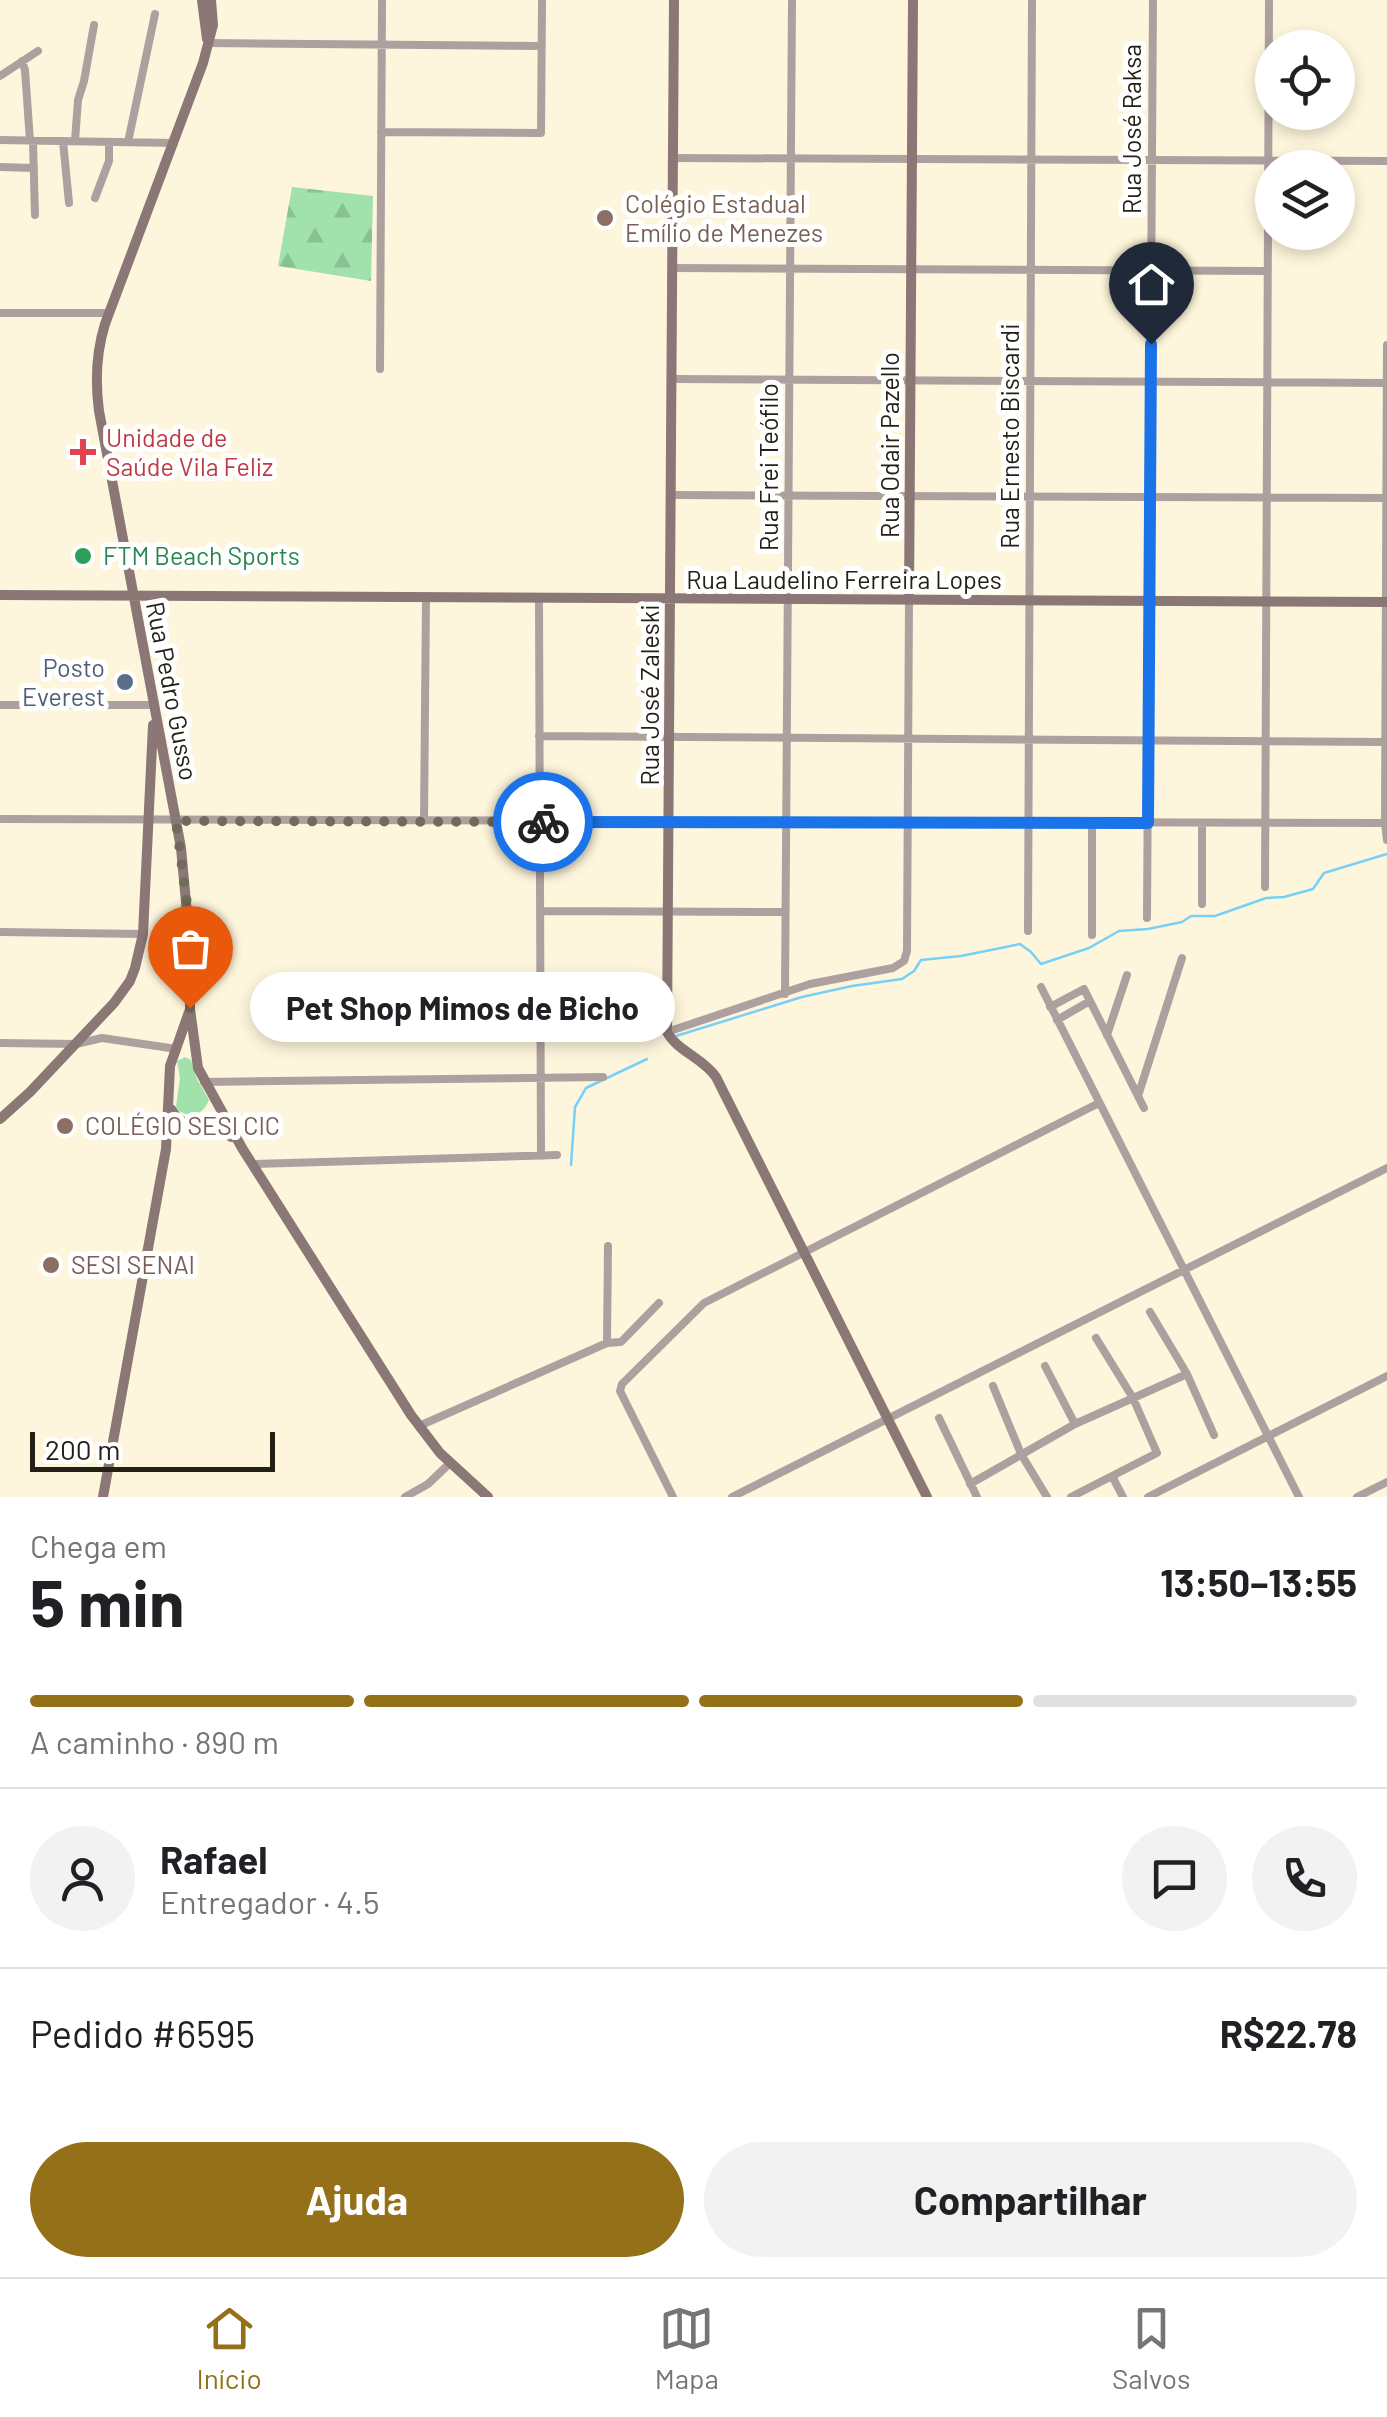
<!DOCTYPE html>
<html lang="pt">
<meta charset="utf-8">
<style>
:root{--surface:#fff;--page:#f2f2f2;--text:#202124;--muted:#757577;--line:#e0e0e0;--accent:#947119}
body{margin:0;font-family:Barlow,sans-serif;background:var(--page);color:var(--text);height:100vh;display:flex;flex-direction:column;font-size:38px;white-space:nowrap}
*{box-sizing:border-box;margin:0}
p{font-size:32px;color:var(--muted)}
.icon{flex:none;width:55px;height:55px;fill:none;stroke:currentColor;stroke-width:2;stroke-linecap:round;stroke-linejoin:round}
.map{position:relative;height:1497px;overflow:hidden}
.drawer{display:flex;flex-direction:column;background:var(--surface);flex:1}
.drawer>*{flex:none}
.controls{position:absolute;left:1255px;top:30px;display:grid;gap:20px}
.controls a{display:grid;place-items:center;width:100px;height:100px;border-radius:50%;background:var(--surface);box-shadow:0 5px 15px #0003;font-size:50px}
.scale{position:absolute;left:30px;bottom:25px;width:245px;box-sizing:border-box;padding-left:10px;border:5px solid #232016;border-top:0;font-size:28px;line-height:35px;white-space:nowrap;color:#232016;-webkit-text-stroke:8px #fff;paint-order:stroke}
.pin{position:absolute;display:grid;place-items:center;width:85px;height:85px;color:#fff;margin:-102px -42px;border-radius:50% 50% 50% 0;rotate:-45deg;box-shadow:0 0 10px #0007}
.pin .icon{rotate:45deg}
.courier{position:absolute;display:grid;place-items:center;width:100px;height:100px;margin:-50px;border:8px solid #1a73e8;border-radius:50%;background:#fff;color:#222;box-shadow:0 2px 12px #0007}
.bubble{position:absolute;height:70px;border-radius:35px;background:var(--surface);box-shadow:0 5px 15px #0003;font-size:32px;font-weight:700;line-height:70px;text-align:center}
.headline em{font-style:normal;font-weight:700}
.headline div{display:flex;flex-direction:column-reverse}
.headline{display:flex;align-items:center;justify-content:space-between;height:170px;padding:0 30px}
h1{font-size:65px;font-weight:700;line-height:75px}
.bar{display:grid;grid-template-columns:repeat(4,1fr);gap:15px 10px;align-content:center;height:120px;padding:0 30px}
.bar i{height:12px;border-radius:8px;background:var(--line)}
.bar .current{background:var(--accent)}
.bar p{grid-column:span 4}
.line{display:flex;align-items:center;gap:25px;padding:0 30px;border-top:2px solid var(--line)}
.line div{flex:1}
.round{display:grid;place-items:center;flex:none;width:105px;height:105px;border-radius:52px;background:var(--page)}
.primary-button{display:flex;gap:20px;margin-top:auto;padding:20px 30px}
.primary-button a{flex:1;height:115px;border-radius:60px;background:var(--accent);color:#fff;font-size:40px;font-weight:700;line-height:115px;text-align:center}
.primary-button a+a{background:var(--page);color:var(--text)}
.tab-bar{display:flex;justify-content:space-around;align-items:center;height:140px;border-top:2px solid var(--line);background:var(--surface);font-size:28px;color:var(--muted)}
.tab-bar a{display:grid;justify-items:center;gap:5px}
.tab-bar .current{color:var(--accent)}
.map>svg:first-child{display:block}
</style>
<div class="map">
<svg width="1387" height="1497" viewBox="0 0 1387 1497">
<defs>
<pattern id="forest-firs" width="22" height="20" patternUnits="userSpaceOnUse" patternTransform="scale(2.5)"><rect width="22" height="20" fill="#a0e1ac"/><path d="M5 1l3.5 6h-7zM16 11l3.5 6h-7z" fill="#8ac193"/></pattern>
</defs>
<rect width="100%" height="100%" fill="#fef6dc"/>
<path fill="#a0e1ac" d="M185,1057L191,1060L197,1079L209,1100C203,1115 191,1119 177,1110L176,1106L180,1078L177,1061Z"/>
<path fill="url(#forest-firs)" d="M292,187L373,196L371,281L278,266Z"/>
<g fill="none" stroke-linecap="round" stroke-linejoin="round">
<path stroke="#77d0f8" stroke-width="2.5" d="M676,1036L802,997L852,986L902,979L914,971L921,960L961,956L1020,944L1031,952L1041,964L1089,948L1119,931L1148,929L1182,922L1191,916H1215L1266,898L1284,897L1313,889L1324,873L1387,854
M571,1165L575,1107L586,1088L647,1059"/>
<path stroke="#aea09f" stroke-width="8" d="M208,43L541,46
M22,61L25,70L30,141
M0,76L38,51
M381,132L541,133L542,0
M0,140L174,143
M33,141L35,215
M63,141L69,203
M75,141L78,100L84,81L94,25
M128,142L155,14
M673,158L1387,161
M0,167L34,168
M95,198L109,161V142
M672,268L1268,271
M0,313H109
M1387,345L1385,823L1387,840
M380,369L382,0
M671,379L1387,383
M671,495L1386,498
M539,598L541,1156
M0,705H155
M539,736L1385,742
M0,819L1387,823
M424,821L426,598
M1265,887L1269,0
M1202,904V823
M541,911L785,912
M1147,918L1153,0
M1028,931L1032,0
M0,932L143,934
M1092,935V823
M1041,987L1299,1497
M785,994L792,0
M541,1002L668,999
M1050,1007L1084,989L1144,1108
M1057,1020L1090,1001
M667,1032L810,984L893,968L904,961L907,951L909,600
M1107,1035L1127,975
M0,1043L76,1044L102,1038L177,1049
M204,1082L603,1077
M1138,1096L1182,958
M252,1164L557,1155
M1150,1312L1187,1374L1214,1435
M607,1343L608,1246
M1045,1366L1075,1424
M993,1386L1021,1454L1047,1497
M939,1418L977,1497
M419,1426L607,1343L621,1342L659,1303
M1112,1476L1123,1497
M970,1484L1075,1424L1187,1374
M405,1497L428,1484L450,1463
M673,1497L620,1391L622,1384L704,1303L1099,1103
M732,1497L1387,1168
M1071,1497L1157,1453L1133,1398L1096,1338
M1148,1497L1387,1376
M1357,1497L1387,1482"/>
<path stroke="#8b7776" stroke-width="10" d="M202,0L207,39
M211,0L213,25L203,63L105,324C96,353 95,381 99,411L181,848L189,935L190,1009L198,1068L242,1148L411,1415L440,1453L488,1497
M674,0L667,1032C677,1051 703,1058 716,1077L927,1497
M0,595L1387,602
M909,600L913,0
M171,1109C184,1133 197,1118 217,1123L231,1137
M0,1119L30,1092L114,1003L130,981L135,968L143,934L153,725
M103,1497L166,1149L170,1066L189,1012"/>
</g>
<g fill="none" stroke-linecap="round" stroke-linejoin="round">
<path stroke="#706b5b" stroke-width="10" stroke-dasharray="0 18" d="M190,1008L187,904L176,821L543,822"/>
<path stroke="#1a73e8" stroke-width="12" d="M543,822L1148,823L1151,344"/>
</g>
<g fill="#8d6e63" stroke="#fff" stroke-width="4">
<circle cx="605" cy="218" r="10"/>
<circle cx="65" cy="1126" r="10"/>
<circle cx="51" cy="1265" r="10"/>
</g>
<path fill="#e0444e" stroke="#fff" stroke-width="4" d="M78 437h10v10h10v10h-10v10h-10v-10h-10v-10h10z"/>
<circle fill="#2e9e5b" stroke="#fff" stroke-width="4" cx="83" cy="556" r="10"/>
<circle fill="#5c6f8a" stroke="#fff" stroke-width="4" cx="125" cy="682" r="10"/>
<g text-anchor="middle" stroke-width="10" stroke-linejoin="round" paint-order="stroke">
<g font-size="25" fill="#232016" stroke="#fff">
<text transform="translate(1132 129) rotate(-90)" y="9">Rua José Raksa</text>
<text transform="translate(1010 436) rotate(-90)" y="9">Rua Ernesto Biscardi</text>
<text transform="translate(890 445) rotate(-90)" y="9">Rua Odair Pazello</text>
<text transform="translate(769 467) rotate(-90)" y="9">Rua Frei Teófilo</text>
<text x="844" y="589">Rua Laudelino Ferreira Lopes</text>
<text transform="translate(172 691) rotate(79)" y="9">Rua Pedro Gusso</text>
<text transform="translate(650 695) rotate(-90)" y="9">Rua José Zaleski</text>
</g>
<g font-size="25" fill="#785e54" stroke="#fff" text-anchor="start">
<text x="625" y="213">Colégio Estadual<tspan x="625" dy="29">Emílio de Menezes</tspan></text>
<text x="85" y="1135">COLÉGIO SESI CIC</text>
<text x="71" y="1274">SESI SENAI</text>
</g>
<g font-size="25" fill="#be3a42" stroke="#fff" text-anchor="start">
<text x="106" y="447">Unidade de<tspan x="106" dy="29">Saúde Vila Feliz</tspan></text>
</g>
<g font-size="25" fill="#27864d" stroke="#fff" text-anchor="start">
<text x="103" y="565">FTM Beach Sports</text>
</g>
<g font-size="25" fill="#4e5e75" stroke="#fff" text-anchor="end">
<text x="105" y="677">Posto<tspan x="105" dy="29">Everest</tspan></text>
</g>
</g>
</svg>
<div class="controls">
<a><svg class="icon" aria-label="locate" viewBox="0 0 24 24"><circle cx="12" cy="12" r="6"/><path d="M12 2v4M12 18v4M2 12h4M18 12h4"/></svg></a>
<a><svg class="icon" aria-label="layers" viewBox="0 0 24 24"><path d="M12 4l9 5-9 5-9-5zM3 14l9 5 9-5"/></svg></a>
</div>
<div class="scale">200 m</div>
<div class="pin" style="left:190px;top:1008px;background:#ea580c"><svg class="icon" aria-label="bag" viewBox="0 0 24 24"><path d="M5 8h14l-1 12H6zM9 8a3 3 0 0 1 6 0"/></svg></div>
<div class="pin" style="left:1151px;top:344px;background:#1f2937"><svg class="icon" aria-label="home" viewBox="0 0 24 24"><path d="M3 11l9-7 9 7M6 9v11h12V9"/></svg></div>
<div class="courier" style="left:543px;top:822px"><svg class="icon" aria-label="bike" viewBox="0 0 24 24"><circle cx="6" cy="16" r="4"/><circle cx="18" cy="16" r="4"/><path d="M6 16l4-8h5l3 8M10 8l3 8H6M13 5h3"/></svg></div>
<div class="bubble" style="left:250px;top:972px;width:425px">Pet Shop Mimos de Bicho</div>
</div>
<section class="drawer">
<div class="headline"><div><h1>5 min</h1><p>Chega em</p></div><em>13:50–13:55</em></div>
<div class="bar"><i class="current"></i><i class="current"></i><i class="current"></i><i></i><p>A caminho · 890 m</p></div>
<div class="line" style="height:180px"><a class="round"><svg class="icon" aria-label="person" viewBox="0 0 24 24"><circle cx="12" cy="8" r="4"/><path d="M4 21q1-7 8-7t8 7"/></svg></a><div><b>Rafael</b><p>Entregador · 4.5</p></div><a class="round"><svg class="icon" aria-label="chat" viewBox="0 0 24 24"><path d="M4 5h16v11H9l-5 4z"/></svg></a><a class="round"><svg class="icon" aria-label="phone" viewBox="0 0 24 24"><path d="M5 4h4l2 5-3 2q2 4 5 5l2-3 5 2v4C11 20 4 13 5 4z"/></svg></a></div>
<div class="line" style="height:130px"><div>Pedido #6595</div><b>R$22.78</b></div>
<div class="primary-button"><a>Ajuda</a><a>Compartilhar</a></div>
</section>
<nav class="tab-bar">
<a class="current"><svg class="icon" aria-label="home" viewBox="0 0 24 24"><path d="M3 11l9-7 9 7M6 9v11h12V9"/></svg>Início</a>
<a><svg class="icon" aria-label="map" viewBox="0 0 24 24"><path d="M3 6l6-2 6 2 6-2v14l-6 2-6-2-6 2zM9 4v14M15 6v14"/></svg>Mapa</a>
<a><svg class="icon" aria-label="saved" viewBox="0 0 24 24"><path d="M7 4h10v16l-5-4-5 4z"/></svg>Salvos</a>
</nav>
